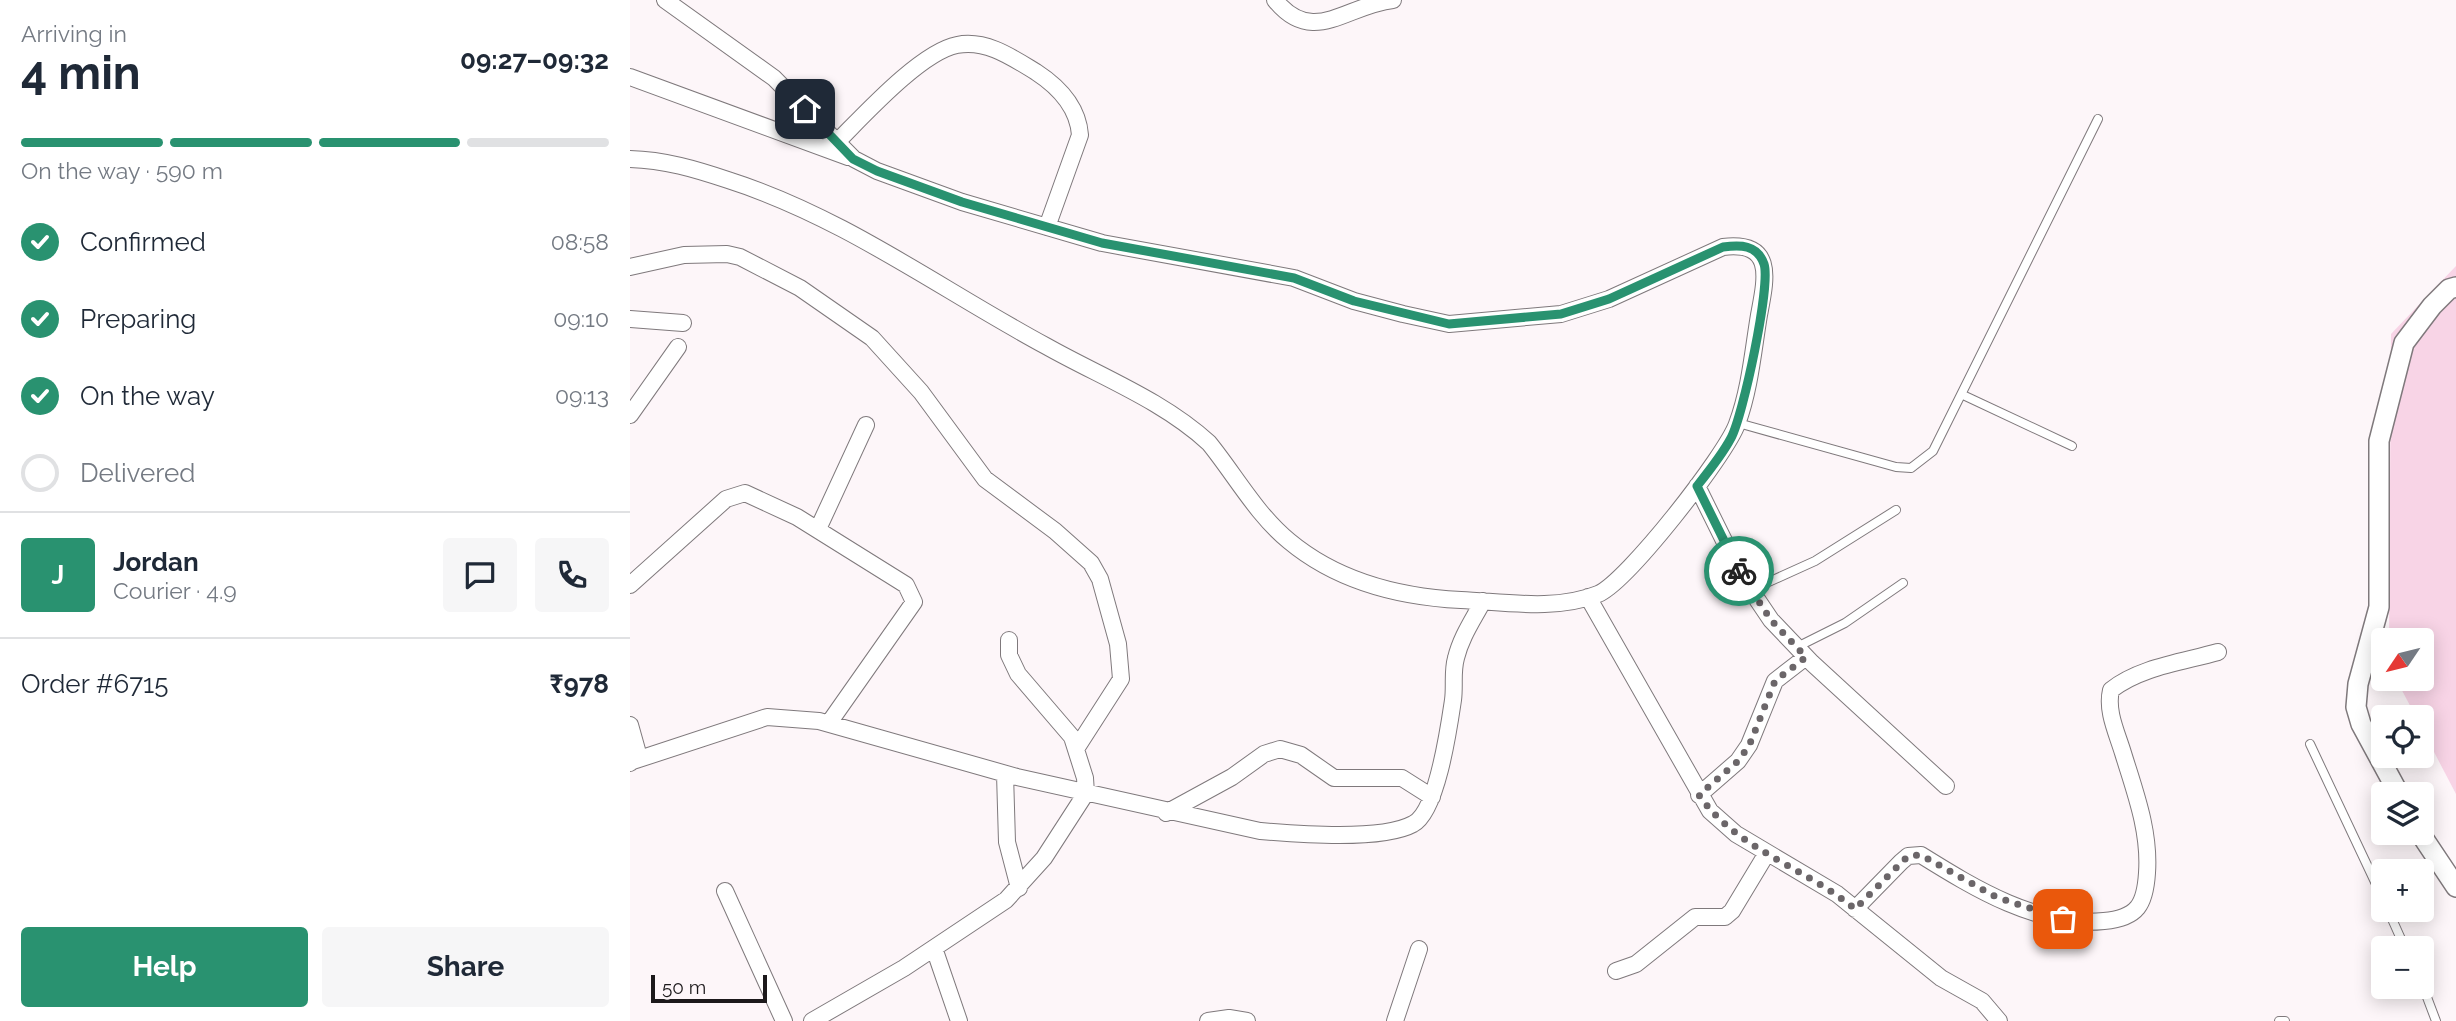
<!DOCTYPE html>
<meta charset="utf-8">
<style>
:root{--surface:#fff;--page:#f6f6f7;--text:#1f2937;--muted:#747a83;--line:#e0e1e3;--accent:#299270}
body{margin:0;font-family:Raleway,sans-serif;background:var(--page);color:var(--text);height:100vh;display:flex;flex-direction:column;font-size:26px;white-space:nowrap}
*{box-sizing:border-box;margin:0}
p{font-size:23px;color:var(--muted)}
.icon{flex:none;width:38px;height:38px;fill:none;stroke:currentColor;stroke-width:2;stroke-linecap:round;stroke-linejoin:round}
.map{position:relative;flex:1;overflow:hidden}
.sheet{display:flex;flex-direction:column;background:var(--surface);width:630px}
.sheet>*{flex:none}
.needle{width:46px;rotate:235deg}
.fabs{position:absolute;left:1741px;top:628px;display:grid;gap:14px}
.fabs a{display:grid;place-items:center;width:63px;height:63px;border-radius:7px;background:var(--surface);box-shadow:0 4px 18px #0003;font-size:35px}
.scale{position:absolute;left:21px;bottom:18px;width:116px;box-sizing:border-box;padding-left:7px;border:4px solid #1c191b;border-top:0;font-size:19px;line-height:24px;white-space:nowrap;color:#1c191b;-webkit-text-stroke:5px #fdf6f9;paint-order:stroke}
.pin{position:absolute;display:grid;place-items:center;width:60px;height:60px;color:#fff;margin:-30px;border-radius:14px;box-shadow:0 4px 10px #0006}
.courier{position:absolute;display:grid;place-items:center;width:70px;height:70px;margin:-35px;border:5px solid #299270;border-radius:50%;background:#fff;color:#222;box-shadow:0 2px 9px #0007}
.head em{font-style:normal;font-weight:700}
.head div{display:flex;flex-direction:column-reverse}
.head{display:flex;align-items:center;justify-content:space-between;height:119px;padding:0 21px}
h1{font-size:46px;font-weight:700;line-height:52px}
.bar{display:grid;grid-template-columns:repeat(4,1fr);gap:10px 7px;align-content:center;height:84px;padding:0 21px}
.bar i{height:9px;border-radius:5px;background:var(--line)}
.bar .on{background:var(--accent)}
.bar p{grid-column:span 4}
.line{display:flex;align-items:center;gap:18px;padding:0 21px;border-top:2px solid var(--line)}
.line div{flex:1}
.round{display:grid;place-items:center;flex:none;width:74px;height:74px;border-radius:7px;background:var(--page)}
ol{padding:0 21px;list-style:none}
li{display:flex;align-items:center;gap:21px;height:77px}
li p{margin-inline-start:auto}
li .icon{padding:7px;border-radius:50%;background:var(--accent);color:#fff;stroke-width:4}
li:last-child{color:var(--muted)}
li i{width:38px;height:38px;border:4px solid var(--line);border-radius:50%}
.action{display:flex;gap:14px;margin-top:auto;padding:14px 21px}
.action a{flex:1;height:80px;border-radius:7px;background:var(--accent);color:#fff;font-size:28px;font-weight:700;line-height:80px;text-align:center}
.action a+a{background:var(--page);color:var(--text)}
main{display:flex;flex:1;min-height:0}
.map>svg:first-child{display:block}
</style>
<main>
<section class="sheet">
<div class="head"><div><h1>4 min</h1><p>Arriving in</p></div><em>09:27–09:32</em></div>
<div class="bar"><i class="on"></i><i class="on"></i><i class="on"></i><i></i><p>On the way · 590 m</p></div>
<ol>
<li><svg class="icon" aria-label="check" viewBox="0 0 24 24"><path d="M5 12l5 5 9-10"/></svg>Confirmed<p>08:58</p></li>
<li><svg class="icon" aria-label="check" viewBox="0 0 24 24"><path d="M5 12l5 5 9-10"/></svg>Preparing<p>09:10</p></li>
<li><svg class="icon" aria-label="check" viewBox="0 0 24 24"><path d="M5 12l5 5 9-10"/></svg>On the way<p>09:13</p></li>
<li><i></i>Delivered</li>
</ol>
<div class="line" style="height:126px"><b class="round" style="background:var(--accent);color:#fff">J</b><div><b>Jordan</b><p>Courier · 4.9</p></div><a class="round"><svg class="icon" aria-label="chat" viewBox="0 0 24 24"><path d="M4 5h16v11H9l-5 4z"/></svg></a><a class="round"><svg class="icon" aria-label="phone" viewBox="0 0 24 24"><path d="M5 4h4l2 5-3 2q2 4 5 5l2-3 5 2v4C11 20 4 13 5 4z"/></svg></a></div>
<div class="line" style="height:91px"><div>Order #6715</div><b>₹978</b></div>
<div class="action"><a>Help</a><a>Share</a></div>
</section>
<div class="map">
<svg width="1826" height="1021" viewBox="0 0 1826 1021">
<rect width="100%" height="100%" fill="#fdf6f9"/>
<path fill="#f8d4e6" d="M1826,266V794L1792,729V718L1786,717L1766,679H1792V640H1759L1761,334Z"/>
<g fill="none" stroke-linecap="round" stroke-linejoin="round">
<g stroke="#7f797c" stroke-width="10">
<path id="service" d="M1333,395L1442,446
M1108,423L1266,467L1281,468L1303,451L1468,119
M1121,590L1185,561L1266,510
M1167,647L1215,623L1273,583
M1680,744L1754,901
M1758,910L1775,948
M1792,984L1806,1021
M1649,1021H1655"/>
</g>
<g stroke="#7f797c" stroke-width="18">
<path id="minor" d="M645,0C683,47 716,5 763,0
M0,77L218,157
M207,142C234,115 291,52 327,45C356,39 383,58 406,72C429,87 448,107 450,135L417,227
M0,159C35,160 65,169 98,180C214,217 310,289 416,346C471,377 532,400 579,443C605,475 627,515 659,541C707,581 770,597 831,600C875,602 926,611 968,594C997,582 1096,455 1107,424C1120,389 1123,351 1129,315C1136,278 1145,241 1093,247L979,299L931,314L819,324L773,314L724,301L664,278L472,243L332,202L247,171L224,159L144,78L35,0
M0,267L54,255L97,254L110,257L170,288L242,338L291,392L355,479L425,531L461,563L470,579L488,644L491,679L446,749
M0,319L53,323
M0,415L48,347
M1067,486L1112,577L1141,620L1182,663L1316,786
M188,529L236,425
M0,585L96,499L115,493L167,517L276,585L284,602L199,723
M958,597L1080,811L1106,834L1207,894L1311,978L1352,1001L1369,1021
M0,725L7,750L0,763
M3,761L137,717L189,721L387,777L630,831C667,834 752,841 783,824C807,812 819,727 823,700C825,686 822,672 826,658C831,637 843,620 853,601
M375,774L377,842L389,888
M1069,795L1108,761L1119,745L1145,681L1176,657
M536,813L602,777L634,754L650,749L671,755L704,778H772L802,797
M95,891L154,1021
M1225,909L1271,862L1278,856L1291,855C1344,888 1409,928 1474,921C1508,918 1515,904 1517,873C1520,831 1505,792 1493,753C1487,733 1476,711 1481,690C1510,667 1553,662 1588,652
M304,948L329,1021
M986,971L1006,964L1065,917H1095L1102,911L1137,853
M182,1021L274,968L376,900L414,858L456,793L455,778L442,737L388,674L379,655V640
M578,1021L599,1018L617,1021
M765,1021L789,949"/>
</g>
<g stroke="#7f797c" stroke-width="22">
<path id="tertiary" d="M1769,794L1731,724L1726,707L1728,684L1749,607V441L1774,343L1802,306L1819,289L1826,287
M1790,833L1826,887"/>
</g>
<use href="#service" stroke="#fff" stroke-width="8"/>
<use href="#minor" stroke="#fff" stroke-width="16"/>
<use href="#tertiary" stroke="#fff" stroke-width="19"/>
</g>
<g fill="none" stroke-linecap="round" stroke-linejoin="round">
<path stroke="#6b6669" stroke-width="7" stroke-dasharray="0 12.6" d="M1109,571L1141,620L1176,657L1145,681L1119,746L1108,761L1069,795C1106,849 1176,868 1225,909L1278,856L1291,855L1366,897L1433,919"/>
<path stroke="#299270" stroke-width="9" d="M175,109L223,159L247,171L332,202L472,243L664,278L724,301L819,324L931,314L979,299L1093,247C1110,245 1127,244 1134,264C1141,285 1113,416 1101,438C1092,455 1079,471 1067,486L1109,571"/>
</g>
</svg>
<div class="fabs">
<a><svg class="needle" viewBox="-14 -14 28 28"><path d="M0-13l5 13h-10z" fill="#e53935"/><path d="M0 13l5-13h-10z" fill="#747a83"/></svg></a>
<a><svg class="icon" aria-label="locate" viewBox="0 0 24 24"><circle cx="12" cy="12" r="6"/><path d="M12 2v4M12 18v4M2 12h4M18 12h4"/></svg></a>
<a><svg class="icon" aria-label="layers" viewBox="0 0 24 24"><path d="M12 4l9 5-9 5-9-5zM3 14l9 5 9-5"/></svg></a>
<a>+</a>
<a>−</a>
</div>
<div class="scale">50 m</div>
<div class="pin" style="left:1433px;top:919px;background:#ea580c"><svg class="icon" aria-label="bag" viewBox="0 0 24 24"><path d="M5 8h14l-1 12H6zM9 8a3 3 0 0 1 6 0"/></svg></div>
<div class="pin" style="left:175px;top:109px;background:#1f2937"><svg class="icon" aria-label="home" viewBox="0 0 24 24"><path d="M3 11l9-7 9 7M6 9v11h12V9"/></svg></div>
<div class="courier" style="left:1109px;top:571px"><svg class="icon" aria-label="bike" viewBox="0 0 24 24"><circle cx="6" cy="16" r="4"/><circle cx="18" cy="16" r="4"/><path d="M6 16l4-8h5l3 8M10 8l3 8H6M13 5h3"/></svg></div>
</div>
</main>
